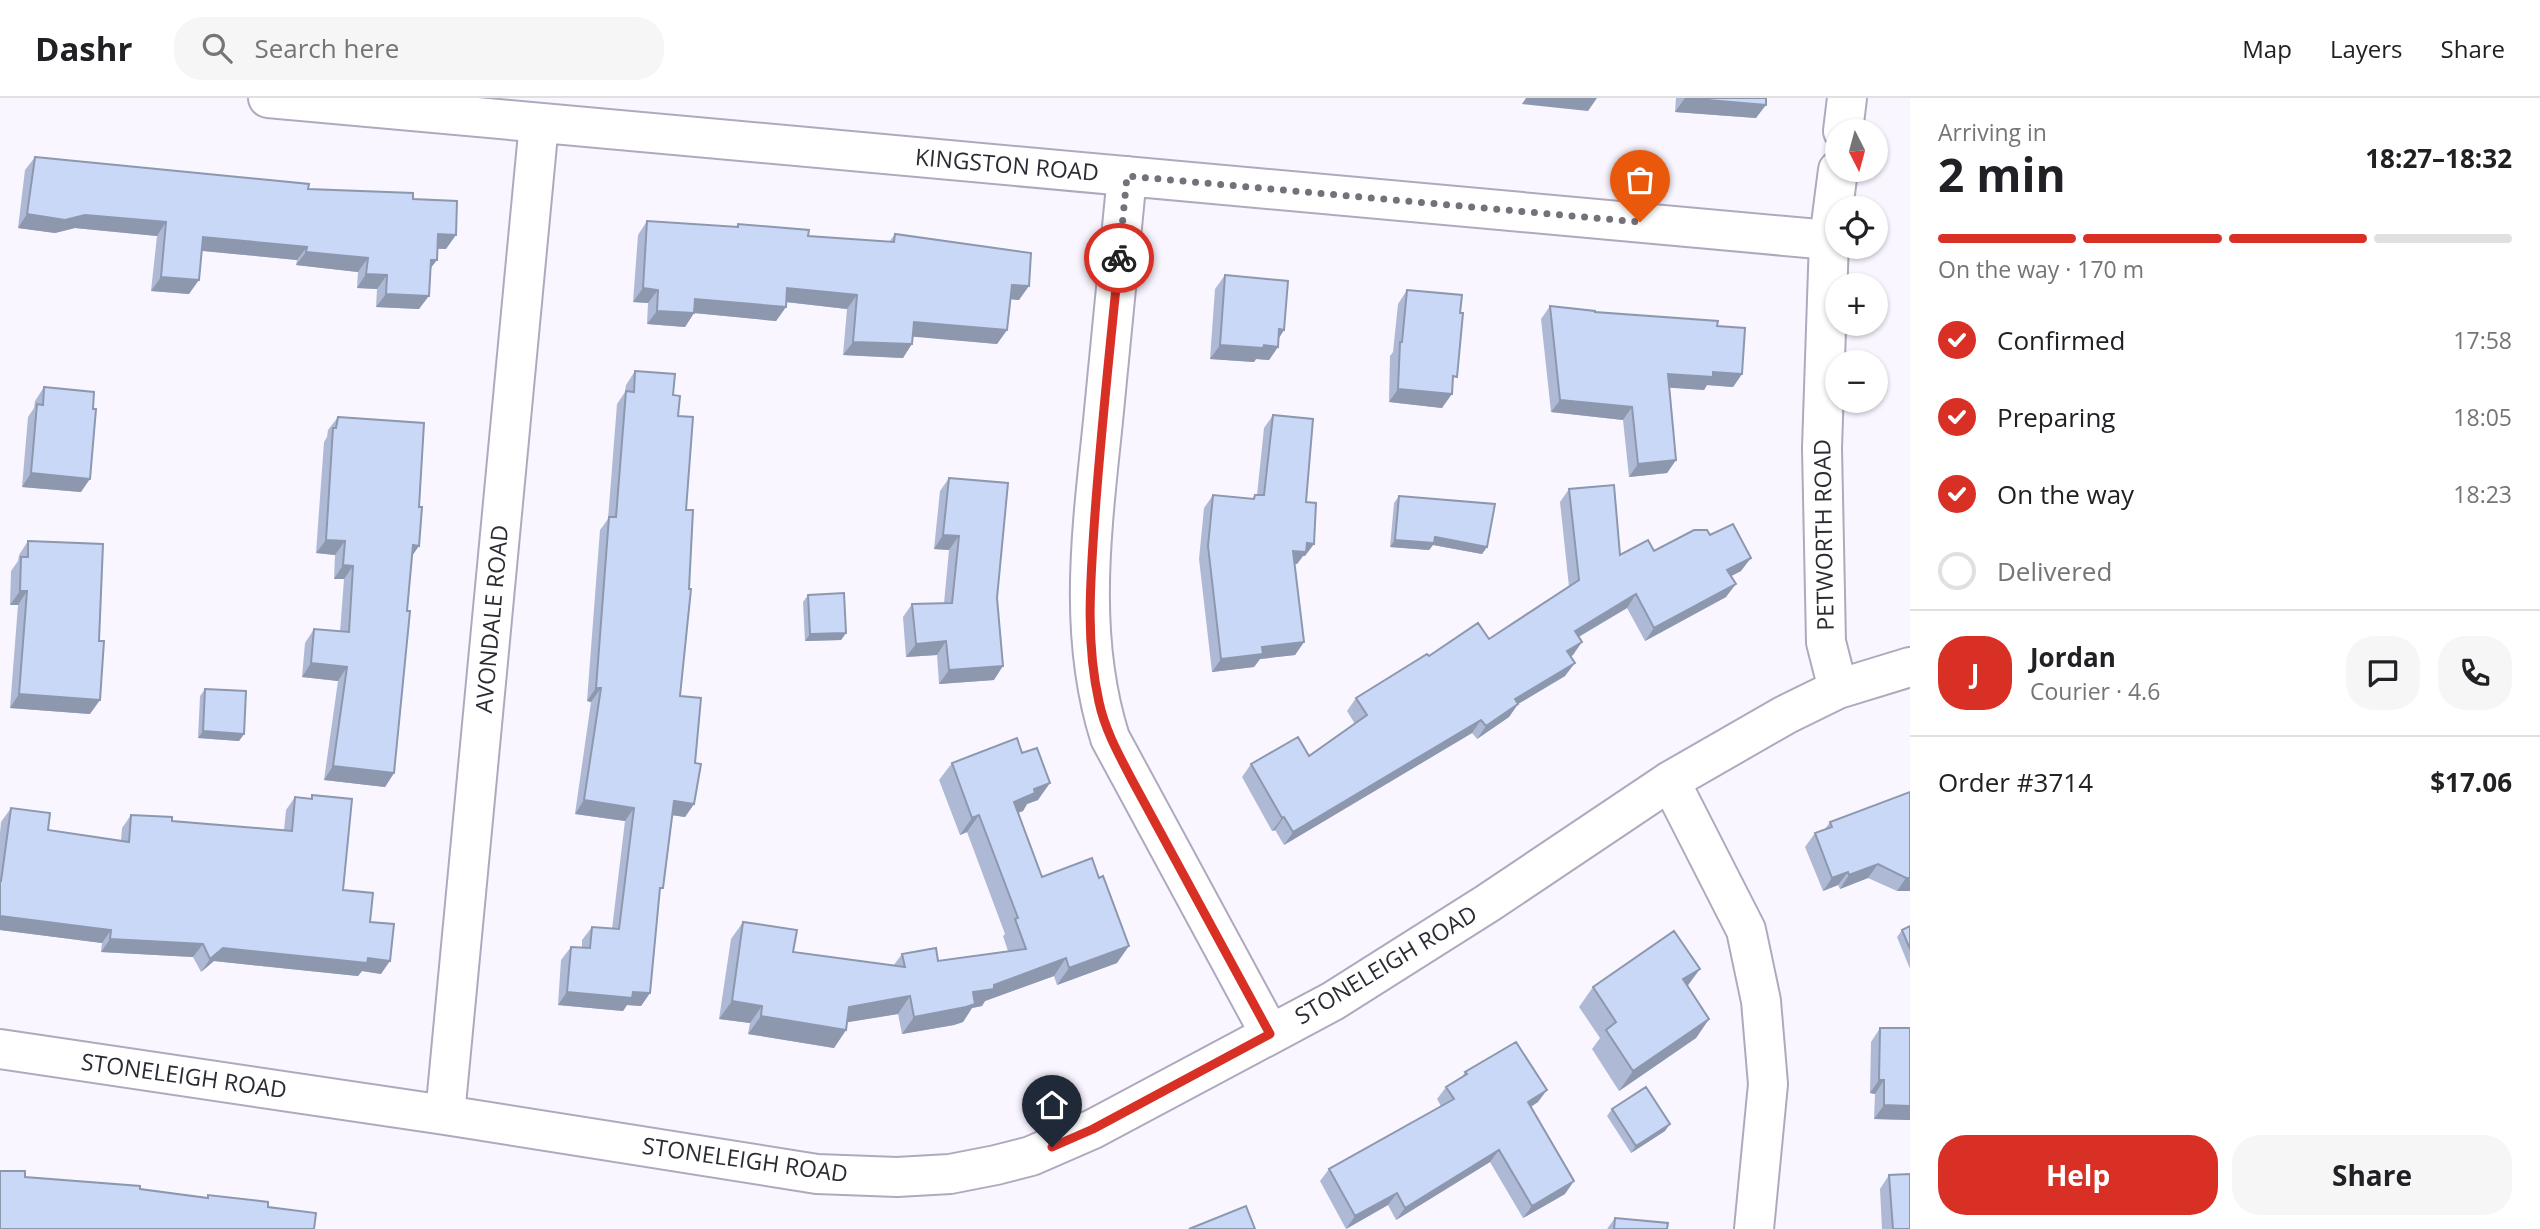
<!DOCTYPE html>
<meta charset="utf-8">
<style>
:root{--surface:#fff;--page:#f6f6f6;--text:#202124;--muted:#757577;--line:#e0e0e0;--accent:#d93025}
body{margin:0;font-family:"Open Sans",sans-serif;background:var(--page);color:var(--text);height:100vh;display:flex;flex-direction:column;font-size:26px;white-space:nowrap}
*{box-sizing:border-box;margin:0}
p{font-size:23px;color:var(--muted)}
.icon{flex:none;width:38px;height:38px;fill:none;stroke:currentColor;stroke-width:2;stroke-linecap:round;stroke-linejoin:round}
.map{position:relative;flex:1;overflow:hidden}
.drawer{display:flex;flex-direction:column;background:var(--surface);width:630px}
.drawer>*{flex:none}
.needle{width:46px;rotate:174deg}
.controls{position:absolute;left:1825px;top:21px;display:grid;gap:14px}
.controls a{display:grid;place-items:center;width:63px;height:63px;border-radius:50%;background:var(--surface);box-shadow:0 2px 5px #0004;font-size:35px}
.pin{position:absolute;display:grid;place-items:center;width:60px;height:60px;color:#fff;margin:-72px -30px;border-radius:50% 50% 50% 0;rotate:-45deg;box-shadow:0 0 7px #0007}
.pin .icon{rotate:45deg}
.courier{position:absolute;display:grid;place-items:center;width:70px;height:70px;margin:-35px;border:5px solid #d93025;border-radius:50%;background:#fff;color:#222;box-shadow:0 2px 9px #0007}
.overview em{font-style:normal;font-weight:700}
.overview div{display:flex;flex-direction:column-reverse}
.overview{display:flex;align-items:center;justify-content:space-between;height:119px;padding:0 28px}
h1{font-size:46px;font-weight:700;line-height:52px}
.bar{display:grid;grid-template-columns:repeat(4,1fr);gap:10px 7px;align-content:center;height:84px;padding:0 28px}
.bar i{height:9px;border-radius:5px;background:var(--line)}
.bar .selected{background:var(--accent)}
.bar p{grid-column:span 4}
.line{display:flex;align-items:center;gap:18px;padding:0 28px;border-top:2px solid var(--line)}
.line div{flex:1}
.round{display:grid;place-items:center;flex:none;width:74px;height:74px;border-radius:28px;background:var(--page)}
ol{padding:0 28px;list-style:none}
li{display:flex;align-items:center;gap:21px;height:77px}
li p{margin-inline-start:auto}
li .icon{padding:7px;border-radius:50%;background:var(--accent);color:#fff;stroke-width:4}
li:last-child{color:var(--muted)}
li i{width:38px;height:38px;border:4px solid var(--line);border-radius:50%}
.button{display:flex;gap:14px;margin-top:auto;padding:14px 28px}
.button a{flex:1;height:80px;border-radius:28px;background:var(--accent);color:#fff;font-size:28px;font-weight:700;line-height:80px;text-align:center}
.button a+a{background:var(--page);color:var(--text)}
header{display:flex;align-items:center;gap:42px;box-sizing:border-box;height:98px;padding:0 35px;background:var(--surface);border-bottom:2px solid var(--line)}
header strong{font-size:33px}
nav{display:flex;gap:38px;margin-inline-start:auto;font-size:24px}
.search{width:490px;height:63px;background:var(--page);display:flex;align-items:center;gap:18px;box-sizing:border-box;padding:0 24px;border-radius:28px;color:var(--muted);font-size:26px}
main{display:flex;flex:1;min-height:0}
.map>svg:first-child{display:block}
</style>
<header>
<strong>Dashr</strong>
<div class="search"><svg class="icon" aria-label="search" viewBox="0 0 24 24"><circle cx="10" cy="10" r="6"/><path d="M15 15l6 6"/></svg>Search here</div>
<nav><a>Map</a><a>Layers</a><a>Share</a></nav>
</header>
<main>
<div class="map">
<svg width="1910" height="1131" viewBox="0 0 1910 1131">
<rect width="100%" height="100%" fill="#f9f6ff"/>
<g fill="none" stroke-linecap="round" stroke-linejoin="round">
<g stroke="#b0a9be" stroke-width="42">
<path id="minor" d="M268,0L1829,142
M1843,33L1847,0
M1127,78C1119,159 1111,241 1103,323C1092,430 1077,536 1110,640L1270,936
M1838,591L1826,544L1822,350L1829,142L1838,72
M1670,683L1746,832L1761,903L1768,986L1754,1131
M0,951L445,1017L817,1076L897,1079L950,1076L996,1067L1031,1058L1093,1031L1333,903L1488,805L1670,683L1785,617L1838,591L1910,569
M445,1017L539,25"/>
</g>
<use href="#minor" stroke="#fff" stroke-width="38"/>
</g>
<path fill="#aebad5" d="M1676,0H1766L1756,20L1675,14Z
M35,59L308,91L413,101L446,151H437L430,171L419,211L376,209L377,191L357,190L358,174L296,167L297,162L202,153L189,196L151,193L157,138L75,130L55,135L18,130L25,72Z
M647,123L736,129L738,126L808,138L889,144L895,136L1019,202L1010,201L1007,232L997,246L913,238L903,260L843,257L847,211L786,204V209L776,223L694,215L685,229L647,226L648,205L633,204L638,137Z
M1225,177L1284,232L1279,240L1278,249L1269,262L1256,261L1254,264L1210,261L1215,191Z
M1407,192L1453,284L1442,310L1389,304L1390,258L1393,254L1398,206Z
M1550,208L1717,228L1742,276L1733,289L1707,287L1704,292L1669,289L1676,362L1667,375L1629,379L1623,322L1551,314L1541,221Z
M635,273L673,297L678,318L686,412L680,598L695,665L694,706L685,719L672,717L659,795L650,895L641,908L627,907L623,913L558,907L561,862L571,849H582V842L592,829L612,831L625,723L575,716L591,604L587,603L600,432L608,421L617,306L625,294L626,287Z
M44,289L81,394L22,389L28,319L34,310L35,303Z
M1273,317L1306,404L1305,458H1303L1297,466H1295L1304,544L1295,557L1260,561L1254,569L1212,574L1199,461L1204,410L1213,397L1252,401L1255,397H1257L1264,330Z
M338,319L412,458L394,675L385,689L324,682L338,583L302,579L305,545L314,531L340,534L344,481H334L335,457L316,455L324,344L327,339L328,332Z
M949,380L997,500L994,582L939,586L937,557L906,559L903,519L912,506L944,505L949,452L934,451L940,393Z
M1569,391L1620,457L1654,453L1710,437L1741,473L1731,478L1726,499L1645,543L1627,510L1579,539L1573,557L1571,558L1565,578L1518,606L1509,619L1477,641L1472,635L1284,747L1275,732L1272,733L1242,679L1251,666L1309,658L1355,626L1347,613L1356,600L1429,558L1489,541L1569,489L1560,404Z
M1399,398L1487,449L1482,456L1433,447L1429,452L1390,449L1394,405Z
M28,443L90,616L10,610L18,507H10L11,473L18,463L19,457Z
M808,497L846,535L841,542L805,543L803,504Z
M205,591L244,636L239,643L198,640L200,598Z
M952,665L1038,702L1027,706L1023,713L1018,715L1042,779L1117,865L1057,887L1054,878L985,903L982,908L972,910L963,924L954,927L902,936L898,916L847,924L846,932L834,950L748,936L750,925L719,921L731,841L743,824L793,854L893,868L902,856L938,863L1008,853L1003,838L1005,836L967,734L960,737L939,682Z
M1910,694V793H1897L1868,780L1840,791L1838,787L1823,793L1805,749L1815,735L1825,731L1830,724Z
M312,697L343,792L370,824L381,876L362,873L358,878L214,863L201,874L193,859L101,854L102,845L0,832V735L1,724L11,710L48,732L121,743L122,730L131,717L172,723L284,732L286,712L295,699L310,701Z
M1910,828V871L1897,839L1902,832Z
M1687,888L1709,921L1696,940L1619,993L1592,951L1600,940L1579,909L1593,889Z
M1880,930L1910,1022L1874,1021L1875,996L1870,995L1871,944Z
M1465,974L1538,1004L1531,1009L1565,1096L1523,1120L1490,1064L1396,1122L1388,1107L1346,1131L1320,1083L1329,1071L1441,1008L1437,1001L1446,989L1462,979Z
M1612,1011L1665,1033L1631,1055L1607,1018Z
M1889,1077L1910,1131H1882L1880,1091Z
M1615,1120L1667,1131H1607Z"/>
<path fill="#8d97ae" d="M1526,0H1597L1588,13L1522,6Z
M1685,0L1766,7L1756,20L1675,14Z
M27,116L85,117L166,124L157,138L75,130L55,135L18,130Z
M438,136L456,137L446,151L428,150Z
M203,139L307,149L297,162L194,152Z
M306,154L368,160L358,174L296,167Z
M431,162H437L427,175Z
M366,176L387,177L377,191L357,190Z
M161,179L199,182L189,196L151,193Z
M1012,187L1029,188L1019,202L1002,200Z
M643,190L658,192L648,205L633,204Z
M787,190L857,197L847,211L777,203Z
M386,196L429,198L419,211L376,209Z
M695,201L786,209L776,223L694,215L685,229L647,226L657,213Z
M914,224L1007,232L997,246L905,238Z
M1279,231L1284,232L1275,246Z
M853,244L912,246L903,260L843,257Z
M1220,247H1264L1278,249L1269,262L1256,261L1254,264L1210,261Z
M1713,274L1742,276L1733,289L1707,287L1704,292L1659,289L1668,276Z
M1398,291L1452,296L1442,310L1389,304Z
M1560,302L1632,309L1623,322L1551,314Z
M1676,362L1667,375L1629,379L1638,366Z
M31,375L90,381L81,394L22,389Z
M943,437L959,438L949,452L934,451Z
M1435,439L1487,449L1482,456L1433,447L1429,452L1390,449L1395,442Z
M326,442L345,443L335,457L316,455Z
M1307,445L1314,446L1305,458H1303L1297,466H1284L1293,453Z
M413,447L419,448L410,461Z
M1751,460L1741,473L1718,485L1727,472Z
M343,467L353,468L344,481H334Z
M1736,486L1726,499L1645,543L1654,530Z
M20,493H27L18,507H10Z
M1636,496L1627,510L1566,546L1575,533Z
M846,535L841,542L805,543L810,536Z
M946,543L937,557L906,559L916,546Z
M1304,544L1295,557L1260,561L1254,569L1212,574L1221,561L1262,549Z
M1582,544L1573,557L1558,566L1567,553Z
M311,565L347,569L338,583L302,579Z
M1575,565L1565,578L1518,606L1509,619L1477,641L1486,628L1515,601Z
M1003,568L994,582L939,586L949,572Z
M596,590H601L591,604L587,603Z
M19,596L100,602L90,616L10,610Z
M1481,622L1472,635L1284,747L1293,734Z
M203,633L244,636L239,643L198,640Z
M333,668L394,675L385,689L324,682Z
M1050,685L1038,702L1027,706L1023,713L1001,721L1014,704L1034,691Z
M584,702L634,710L625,723L575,716Z
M674,703L694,706L685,719L664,716Z
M979,717L967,734L960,737L972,720Z
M1284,719L1275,732L1272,733L1282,720Z
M1878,766L1868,780L1840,791L1849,777Z
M1848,774L1838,787L1823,793L1832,780Z
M1906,780H1910V793H1897Z
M0,818L111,832L102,845L0,832Z
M110,841L203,846L193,859L101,854Z
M1129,848L1117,865L1057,887L1069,870Z
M223,850L368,860L390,863L381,876L362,873L358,878L214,863L201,874L210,861Z
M1066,860L1054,878L985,903L982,908L972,910L963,924L954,927L902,936L914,919L973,894Z
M1700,871L1686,890L1683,881Z
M567,894H633L650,895L641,908L627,907L623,913L558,907Z
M910,898L898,916L837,926L849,909Z
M732,903L762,908L750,925L719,921Z
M761,918L846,932L834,950L748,936Z
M1709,921L1696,940L1619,993L1633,973Z
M1879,982H1884L1875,996L1870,995Z
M1547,992L1538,1004L1519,1016L1528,1004Z
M1884,1007L1910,1008V1022L1874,1021Z
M1670,1026L1665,1033L1631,1055L1636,1048Z
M1499,1052L1490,1064L1396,1122L1405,1110Z
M1574,1083L1565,1096L1523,1120L1532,1108Z
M1397,1095L1388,1107L1346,1131L1355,1118Z"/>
<path fill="#cad8f8" stroke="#8d97ae" stroke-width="2" d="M1685,0H1766V7Z
M35,59L309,86L308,91L413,95V101L457,103L456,137L438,136L437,162H431L429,198L386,196L387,177L366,176L368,160L306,154L307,149L203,139L199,182L161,179L166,124L85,117L65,122L27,116Z
M647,123L738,129V126L809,132L808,138L894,144L895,136L1031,155L1029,188L1012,187L1007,232L914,224L912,246L853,244L857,197L787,190L786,209L695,201L694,215L657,213L658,192L643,190Z
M1225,177L1288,183L1284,232L1279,231L1278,249L1264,247L1263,250L1220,247Z
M1407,192L1462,197L1460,215H1463L1457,279L1453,278L1452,296L1398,291L1400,244H1402Z
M1550,208L1595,213V214L1718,223L1717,228L1745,230L1742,276L1713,274V279L1668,276L1676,362L1638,366L1632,309L1560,302Z
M635,273L675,276L673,297L680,298L678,318L693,319L686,412H693L689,491H691L680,598L701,600L695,665L701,666L694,706L674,703L663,790H660L650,895L633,894L632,900L567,894L571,849L590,850L592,829L619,831L634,710L584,702L601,590H596L609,419H616L626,293L634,294Z
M44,289L94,294L93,311H96L90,381L31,375L37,306L43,307Z
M1273,317L1313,321L1306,404L1316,405L1314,446L1307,445L1306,454L1293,453L1304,544L1262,549L1263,556L1221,561L1208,448L1213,397L1254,401L1255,397H1264Z
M338,319L424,325L419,409H422L419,448L413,447L407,513H410L394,675L333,668L347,569L311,565L314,531L349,534L353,468L343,467L345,443L326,442L333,330H336Z
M949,380L1008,385L997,500L1003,568L949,572L946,543L916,546L912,506L952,505L959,438L943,437Z
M1614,387L1620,457L1648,442L1654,453L1694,432H1707L1710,437L1733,426L1751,460L1727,472L1736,486L1654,530L1636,496L1575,533L1582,544L1567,553L1575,565L1515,601L1518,606L1486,628L1481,622L1293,734L1284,719L1282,720L1251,666L1298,639L1309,658L1367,617L1356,600L1427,556L1429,558L1478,525L1489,541L1579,482L1569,391Z
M1399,398L1495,406L1487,449L1435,439L1434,445L1395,442Z
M28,443L103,446L99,543H104L100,602L19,596L27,493H20L21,459H28Z
M844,495L846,535L810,536L808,497Z
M205,591L246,593L244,636L203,633Z
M1017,640L1022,655L1037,650L1050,685L1034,691L1035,695L1014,704L1042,779L1092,760L1099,780L1103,778L1129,848L1069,870L1066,860L994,887V891L973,894L975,906L966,909L914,919L910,898L849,909L846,932L761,918L762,908L732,903L743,824L797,832L793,854L905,869L902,856L936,850L938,863L1026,851L1015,821L1018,820L979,717L972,720L952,665Z
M1910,694V780H1906L1878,766L1849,777L1848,774L1832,780L1815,735L1832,729L1830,724Z
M312,697L352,701L343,792L373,795L370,824L394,826L390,863L368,860L367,865L223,850L210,861L203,846L110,841L111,832L0,818V783H1L11,710L50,715L48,732L129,744L131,717L172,719V723L292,733L295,699L312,701Z
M1910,828V851L1902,832Z
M1674,833L1700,871L1683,881L1709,921L1633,973L1606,932L1616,924L1593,889Z
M1880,930H1910V1008L1884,1007V982H1879Z
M1516,944L1547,992L1528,1004L1574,1083L1532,1108L1499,1052L1405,1110L1397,1095L1355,1118L1329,1071L1454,1001L1446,989L1467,976L1465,974Z
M1646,989L1670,1026L1636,1048L1612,1011Z
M0,1073H25V1079L140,1088V1091L208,1100V1097L268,1104V1109L316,1115L314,1131H0Z
M1910,1076V1131H1893L1889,1077Z
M1246,1108L1255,1131H1189Z
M1615,1120L1668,1125L1667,1131H1614Z"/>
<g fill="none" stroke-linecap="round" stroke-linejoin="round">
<path stroke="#74717a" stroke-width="7" stroke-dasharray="0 12.6" d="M1119,160L1127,78L1640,124"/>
<path stroke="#d93025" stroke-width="9" d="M1052,1049L1093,1031L1270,936L1132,682C1119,657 1105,632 1099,604C1086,546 1090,489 1094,430C1100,340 1110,250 1119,160"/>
</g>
<g text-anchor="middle" stroke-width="6" stroke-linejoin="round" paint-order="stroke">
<g font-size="23" fill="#2c2a32" stroke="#fff">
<text transform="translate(1007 67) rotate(5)" y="8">KINGSTON ROAD</text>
<text transform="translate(1824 437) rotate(-91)" y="8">PETWORTH ROAD</text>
<text transform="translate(492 521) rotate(-85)" y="8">AVONDALE ROAD</text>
<text transform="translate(1386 867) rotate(-31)" y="8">STONELEIGH ROAD</text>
<text transform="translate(184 978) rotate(8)" y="8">STONELEIGH ROAD</text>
<text transform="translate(745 1062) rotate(8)" y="8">STONELEIGH ROAD</text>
</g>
</g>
</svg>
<div class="controls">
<a><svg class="needle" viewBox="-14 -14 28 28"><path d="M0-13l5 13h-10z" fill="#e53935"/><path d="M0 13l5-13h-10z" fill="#757577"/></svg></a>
<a><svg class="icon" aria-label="locate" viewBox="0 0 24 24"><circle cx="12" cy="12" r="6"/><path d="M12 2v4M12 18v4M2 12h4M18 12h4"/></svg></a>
<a>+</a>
<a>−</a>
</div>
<div class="pin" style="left:1640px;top:124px;background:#ea580c"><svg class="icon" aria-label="bag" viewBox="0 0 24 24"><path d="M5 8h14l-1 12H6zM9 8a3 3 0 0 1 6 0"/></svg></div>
<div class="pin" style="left:1052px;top:1049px;background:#1f2937"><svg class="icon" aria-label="home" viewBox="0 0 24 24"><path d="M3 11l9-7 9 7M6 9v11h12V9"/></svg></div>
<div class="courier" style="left:1119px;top:160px"><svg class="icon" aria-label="bike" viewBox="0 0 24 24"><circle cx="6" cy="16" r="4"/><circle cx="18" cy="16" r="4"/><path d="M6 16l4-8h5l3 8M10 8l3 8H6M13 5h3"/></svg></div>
</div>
<section class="drawer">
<div class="overview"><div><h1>2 min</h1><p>Arriving in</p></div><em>18:27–18:32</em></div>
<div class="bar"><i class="selected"></i><i class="selected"></i><i class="selected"></i><i></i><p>On the way · 170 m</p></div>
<ol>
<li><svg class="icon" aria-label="check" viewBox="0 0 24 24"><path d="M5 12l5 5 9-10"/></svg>Confirmed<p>17:58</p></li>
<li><svg class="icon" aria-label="check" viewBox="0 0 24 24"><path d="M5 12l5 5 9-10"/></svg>Preparing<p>18:05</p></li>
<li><svg class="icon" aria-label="check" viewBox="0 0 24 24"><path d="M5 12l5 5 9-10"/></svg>On the way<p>18:23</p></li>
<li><i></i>Delivered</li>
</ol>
<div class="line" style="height:126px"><b class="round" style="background:var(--accent);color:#fff">J</b><div><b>Jordan</b><p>Courier · 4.6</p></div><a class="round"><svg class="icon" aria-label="chat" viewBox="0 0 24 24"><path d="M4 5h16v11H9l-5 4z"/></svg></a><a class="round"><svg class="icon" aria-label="phone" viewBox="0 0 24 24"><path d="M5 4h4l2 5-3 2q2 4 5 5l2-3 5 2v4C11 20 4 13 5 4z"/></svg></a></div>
<div class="line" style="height:91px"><div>Order #3714</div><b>$17.06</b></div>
<div class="button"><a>Help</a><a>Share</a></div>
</section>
</main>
